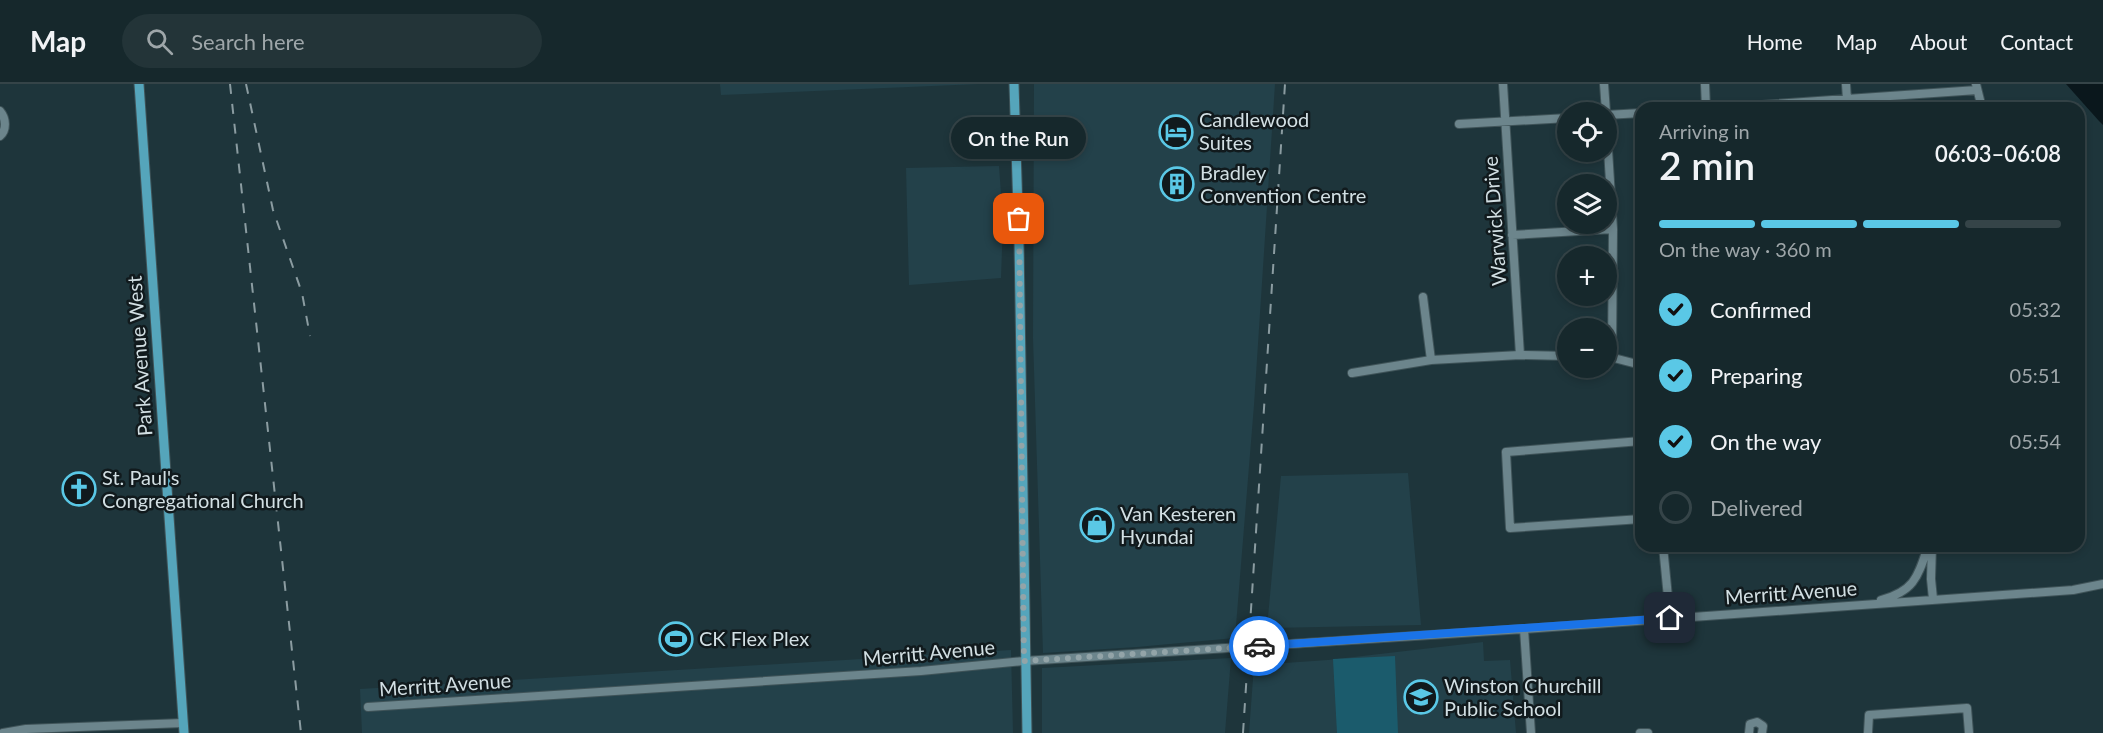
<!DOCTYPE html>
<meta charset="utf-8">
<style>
:root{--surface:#16282c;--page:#233438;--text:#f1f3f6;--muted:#9ea6a9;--line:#354448;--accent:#5ac8e6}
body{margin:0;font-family:Lato,sans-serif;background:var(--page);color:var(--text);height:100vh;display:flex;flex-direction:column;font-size:22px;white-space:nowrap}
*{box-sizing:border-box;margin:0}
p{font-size:20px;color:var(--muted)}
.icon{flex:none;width:33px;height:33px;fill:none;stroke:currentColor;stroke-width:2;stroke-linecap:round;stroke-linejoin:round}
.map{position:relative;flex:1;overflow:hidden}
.details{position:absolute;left:1635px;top:18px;width:450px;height:450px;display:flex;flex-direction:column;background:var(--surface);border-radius:18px;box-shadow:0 3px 9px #0003,0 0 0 2px var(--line)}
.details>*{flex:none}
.controls{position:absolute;left:1557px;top:18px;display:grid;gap:12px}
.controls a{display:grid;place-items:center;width:60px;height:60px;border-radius:50%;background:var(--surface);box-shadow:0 3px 9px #0003,0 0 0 2px var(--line);font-size:30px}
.pin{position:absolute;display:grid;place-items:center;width:51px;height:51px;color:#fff;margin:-26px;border-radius:12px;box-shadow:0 3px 9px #0006}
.courier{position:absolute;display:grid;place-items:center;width:60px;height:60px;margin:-30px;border:4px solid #1a73e8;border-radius:50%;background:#fff;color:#222;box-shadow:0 2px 8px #0007}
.bubble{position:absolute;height:42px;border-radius:21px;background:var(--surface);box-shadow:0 3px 9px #0003,0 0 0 2px var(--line);font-size:20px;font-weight:600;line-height:42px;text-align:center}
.headline em{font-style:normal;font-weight:600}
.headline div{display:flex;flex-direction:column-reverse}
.headline{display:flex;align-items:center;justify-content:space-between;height:102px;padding:0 24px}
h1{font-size:39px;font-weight:600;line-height:45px}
.bar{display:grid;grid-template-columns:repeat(4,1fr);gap:9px 6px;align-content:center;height:72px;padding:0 24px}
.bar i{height:8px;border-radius:4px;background:var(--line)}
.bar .on{background:var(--accent)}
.bar p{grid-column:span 4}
ol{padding:0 24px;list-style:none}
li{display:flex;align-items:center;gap:18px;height:66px}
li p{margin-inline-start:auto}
li .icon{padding:6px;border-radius:50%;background:var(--accent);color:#111;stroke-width:4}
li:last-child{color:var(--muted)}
li i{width:33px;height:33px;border:3px solid var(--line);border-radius:50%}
header{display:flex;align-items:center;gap:36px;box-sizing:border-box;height:84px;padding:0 30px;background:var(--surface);border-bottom:2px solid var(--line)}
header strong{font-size:28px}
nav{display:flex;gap:33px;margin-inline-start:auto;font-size:21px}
.search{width:420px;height:54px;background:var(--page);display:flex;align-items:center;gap:15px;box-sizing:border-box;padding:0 21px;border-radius:33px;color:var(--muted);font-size:22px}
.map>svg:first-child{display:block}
</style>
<header>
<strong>Map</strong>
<div class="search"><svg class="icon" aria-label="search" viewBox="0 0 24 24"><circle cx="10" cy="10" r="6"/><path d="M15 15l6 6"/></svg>Search here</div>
<nav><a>Home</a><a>Map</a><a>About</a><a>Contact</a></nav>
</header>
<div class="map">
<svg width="2103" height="649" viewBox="0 0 2103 649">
<rect width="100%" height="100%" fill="#1e353b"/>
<path fill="#23414a" d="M720,0H979L721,11Z
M1034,0H1275L1254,321L1235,554L1137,563L1043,569L1033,254Z
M999,82L1003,137L1001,194L909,201L906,84Z
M1408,389L1421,541L1267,544L1281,392Z
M1483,558L1484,577L1510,576L1516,649H1249L1254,581L1328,576Z
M1011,566L1013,649H362L360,605Z
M1231,574L1225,649H1042V584Z"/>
<path fill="#1b5b6c" d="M1395,572L1398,649H1337L1333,575Z"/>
<path fill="#0a171c" d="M2066,0H2103V41L2099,37Z"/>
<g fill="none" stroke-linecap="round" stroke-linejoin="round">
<g stroke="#3f5358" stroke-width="10">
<path id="minor" d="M1503,0L1520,271
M1604,0L1606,28
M1705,0L1706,24
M1846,0L1847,16
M1976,0L1982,24
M1875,14L1876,24
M1718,24L1977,6
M0,27C6,34 7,46 0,52
M1606,31L1641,29
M1606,34L1613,145L1612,272
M1459,40L1568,34
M1512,151L1613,145
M1423,213L1431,276
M1606,272L1641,281
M1352,289L1431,276L1520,271L1568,272
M1641,357L1506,368L1510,444L1641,435
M1663,462L1670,534
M1932,462L1931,495L1933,515
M1881,516C1915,507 1918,492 1928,462
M1524,545L1531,649
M368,623L921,587L1024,577L1524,545L2073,506L2103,500
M3,649L26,645L183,639
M1640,649H1648
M1749,649L1750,640L1757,638L1763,642L1762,649
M1868,649L1869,631L1967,624L1969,649"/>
</g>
<g stroke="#3f5358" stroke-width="11">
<path id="major" d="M139,0L184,649
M1014,0L1019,159L1027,649"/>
</g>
<use href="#minor" stroke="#6c858c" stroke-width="8"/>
<use href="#major" stroke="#55a5bb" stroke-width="9"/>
<path stroke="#8b9ca1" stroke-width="2" stroke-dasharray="10 10" stroke-linecap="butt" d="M230,0L301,649
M246,0L273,126L302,209L310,252
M1243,649L1285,0"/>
</g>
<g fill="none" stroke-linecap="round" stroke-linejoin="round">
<path stroke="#93a4a8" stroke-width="6" stroke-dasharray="0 10.8" d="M1019,135L1024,577L1259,562"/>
<path stroke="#1a73e8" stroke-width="8" d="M1259,562L1670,534"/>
</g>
<defs>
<g id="hotel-ring" transform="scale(1.725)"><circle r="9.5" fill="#111a1d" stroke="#5ac8e6" stroke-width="1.5"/><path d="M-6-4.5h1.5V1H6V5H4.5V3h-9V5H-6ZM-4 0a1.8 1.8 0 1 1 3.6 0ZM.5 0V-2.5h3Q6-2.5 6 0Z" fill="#5ac8e6"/></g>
<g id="building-ring" transform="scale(1.725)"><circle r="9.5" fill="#111a1d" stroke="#5ac8e6" stroke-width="1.5"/><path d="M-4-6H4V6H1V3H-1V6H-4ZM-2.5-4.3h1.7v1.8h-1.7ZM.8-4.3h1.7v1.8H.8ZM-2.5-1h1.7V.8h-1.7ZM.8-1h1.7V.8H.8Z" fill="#5ac8e6"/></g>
<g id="church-ring" transform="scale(1.725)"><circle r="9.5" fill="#111a1d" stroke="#5ac8e6" stroke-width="1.5"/><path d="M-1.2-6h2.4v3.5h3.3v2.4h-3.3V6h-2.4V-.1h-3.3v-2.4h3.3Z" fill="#5ac8e6"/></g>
<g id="shop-ring" transform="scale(1.725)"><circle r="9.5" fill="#111a1d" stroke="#5ac8e6" stroke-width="1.5"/><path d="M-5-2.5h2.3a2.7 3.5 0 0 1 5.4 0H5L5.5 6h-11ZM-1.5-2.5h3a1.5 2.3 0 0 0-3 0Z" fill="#5ac8e6"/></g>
<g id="stadium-ring" transform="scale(1.725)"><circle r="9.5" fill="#111a1d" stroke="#5ac8e6" stroke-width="1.5"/><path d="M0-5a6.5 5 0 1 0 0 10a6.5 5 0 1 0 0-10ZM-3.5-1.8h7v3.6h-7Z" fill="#5ac8e6"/></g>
<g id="school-ring" transform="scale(1.725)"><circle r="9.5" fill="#111a1d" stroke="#5ac8e6" stroke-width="1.5"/><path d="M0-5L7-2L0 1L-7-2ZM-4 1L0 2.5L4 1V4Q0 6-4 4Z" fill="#5ac8e6"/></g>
</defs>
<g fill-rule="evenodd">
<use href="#hotel-ring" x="1176" y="48"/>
<use href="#building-ring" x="1177" y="100"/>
<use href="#church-ring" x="79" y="405"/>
<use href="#shop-ring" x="1097" y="441"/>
<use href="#stadium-ring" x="676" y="555"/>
<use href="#school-ring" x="1421" y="613"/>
</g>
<g text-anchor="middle" stroke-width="5" stroke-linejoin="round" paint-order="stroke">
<g font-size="20" fill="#d2dfe3" stroke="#111a1d" text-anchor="start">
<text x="1199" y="43">Candlewood<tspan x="1199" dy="23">Suites</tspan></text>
<text x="1200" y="96">Bradley<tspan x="1200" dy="23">Convention Centre</tspan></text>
<text x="102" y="401">St. Paul's<tspan x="102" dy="23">Congregational Church</tspan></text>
<text x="1120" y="437">Van Kesteren<tspan x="1120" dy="23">Hyundai</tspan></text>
<text x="699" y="562">CK Flex Plex</text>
<text x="1444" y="609">Winston Churchill<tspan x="1444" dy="23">Public School</tspan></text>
</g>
<g font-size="20" fill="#d2dfe3" stroke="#111a1d">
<text transform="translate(1495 137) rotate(-94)" y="7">Warwick Drive</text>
<text transform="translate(140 272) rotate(-94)" y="7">Park Avenue West</text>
<text transform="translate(1791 509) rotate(-4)" y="7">Merritt Avenue</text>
<text transform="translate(929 569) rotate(-5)" y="7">Merritt Avenue</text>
<text transform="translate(445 601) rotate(-4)" y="7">Merritt Avenue</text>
</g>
</g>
</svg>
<div class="controls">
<a><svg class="icon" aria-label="locate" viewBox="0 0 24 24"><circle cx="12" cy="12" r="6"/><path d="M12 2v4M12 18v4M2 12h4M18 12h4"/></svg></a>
<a><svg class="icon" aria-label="layers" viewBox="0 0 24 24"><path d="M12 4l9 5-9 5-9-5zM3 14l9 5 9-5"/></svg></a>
<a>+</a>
<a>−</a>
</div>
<div class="pin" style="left:1019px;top:135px;background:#ea580c"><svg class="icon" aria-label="bag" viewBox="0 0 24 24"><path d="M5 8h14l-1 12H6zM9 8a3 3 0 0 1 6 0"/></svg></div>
<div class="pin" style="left:1670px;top:534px;background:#1f2937"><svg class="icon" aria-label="home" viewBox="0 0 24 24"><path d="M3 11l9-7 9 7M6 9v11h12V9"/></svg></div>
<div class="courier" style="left:1259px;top:562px"><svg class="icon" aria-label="car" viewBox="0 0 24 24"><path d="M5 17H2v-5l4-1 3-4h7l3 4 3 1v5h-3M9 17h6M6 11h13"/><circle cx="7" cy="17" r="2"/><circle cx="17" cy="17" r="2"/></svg></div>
<div class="bubble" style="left:951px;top:33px;width:135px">On the Run</div>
<section class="details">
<div class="headline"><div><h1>2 min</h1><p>Arriving in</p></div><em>06:03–06:08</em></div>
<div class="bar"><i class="on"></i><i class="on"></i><i class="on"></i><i></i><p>On the way · 360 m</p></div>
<ol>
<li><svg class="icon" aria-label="check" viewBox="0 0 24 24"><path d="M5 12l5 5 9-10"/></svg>Confirmed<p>05:32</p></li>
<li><svg class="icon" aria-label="check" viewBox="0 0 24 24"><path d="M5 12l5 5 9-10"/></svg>Preparing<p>05:51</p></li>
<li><svg class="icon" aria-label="check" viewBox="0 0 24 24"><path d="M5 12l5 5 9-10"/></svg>On the way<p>05:54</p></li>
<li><i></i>Delivered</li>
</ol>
</section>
</div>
